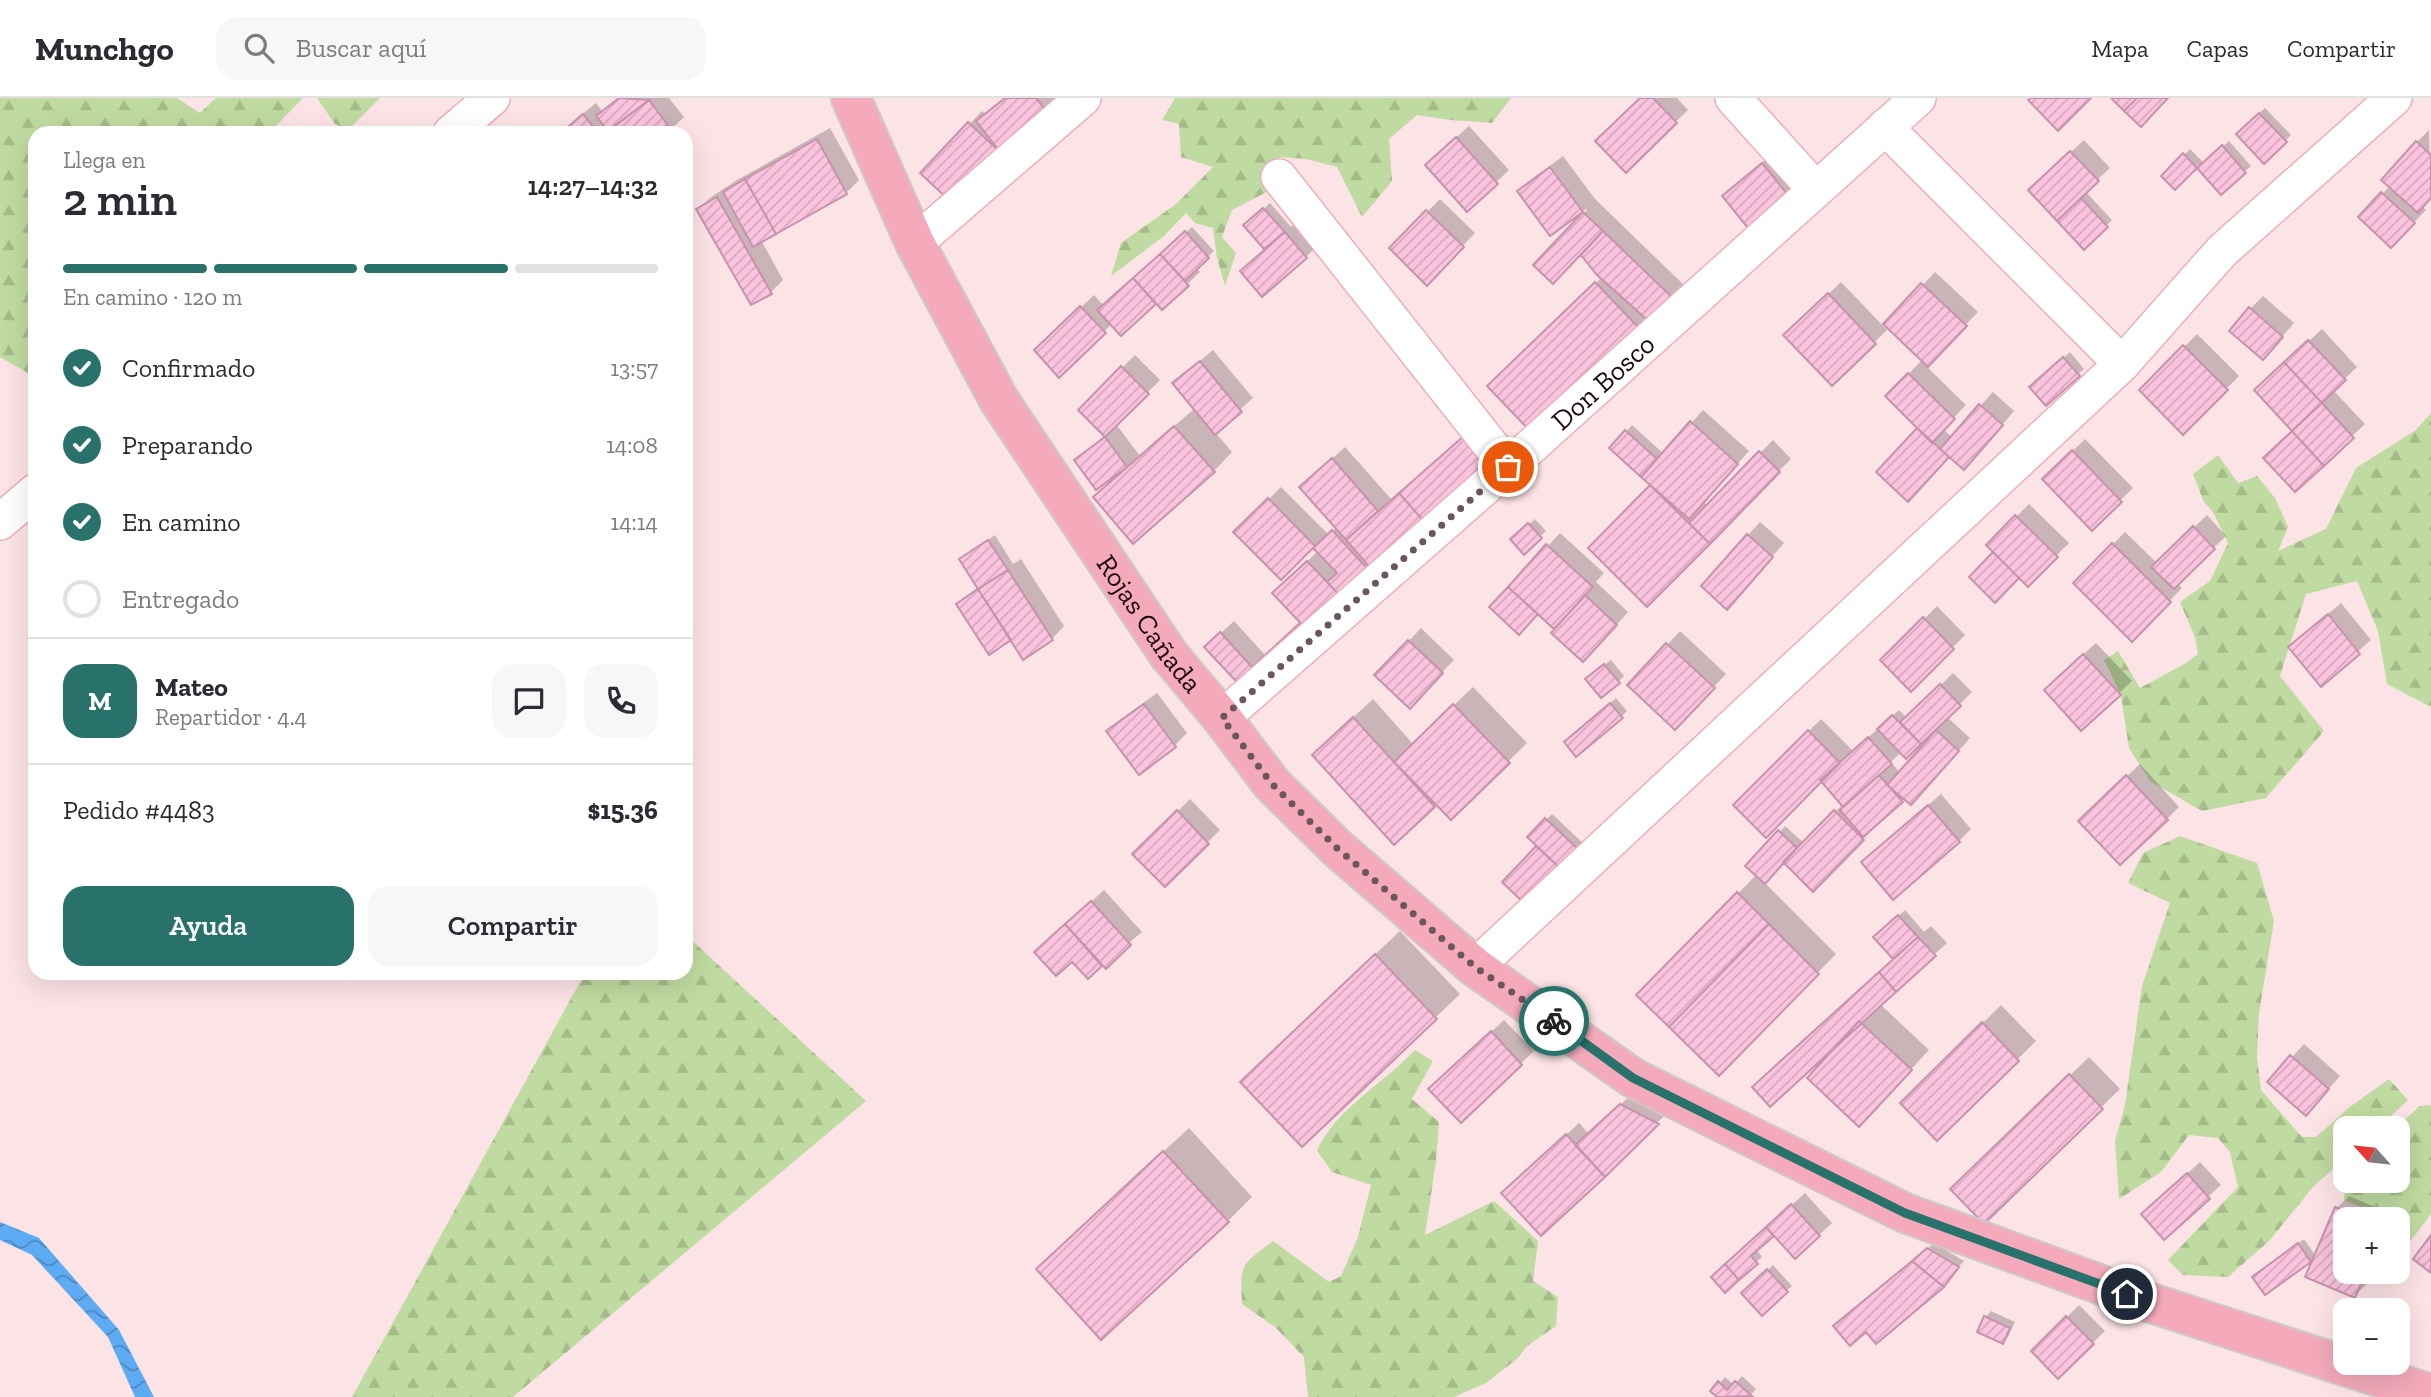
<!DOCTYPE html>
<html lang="es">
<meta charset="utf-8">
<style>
:root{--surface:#fff;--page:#f7f7f7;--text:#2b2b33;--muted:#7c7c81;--line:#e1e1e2;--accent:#29726c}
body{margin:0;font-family:"Zilla Slab",serif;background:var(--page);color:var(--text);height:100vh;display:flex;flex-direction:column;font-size:26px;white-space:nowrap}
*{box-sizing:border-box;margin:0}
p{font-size:23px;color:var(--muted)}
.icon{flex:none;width:38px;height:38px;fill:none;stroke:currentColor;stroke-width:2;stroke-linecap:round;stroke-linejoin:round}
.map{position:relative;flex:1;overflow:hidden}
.details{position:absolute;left:28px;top:28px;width:665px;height:854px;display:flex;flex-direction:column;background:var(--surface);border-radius:21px;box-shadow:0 7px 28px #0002}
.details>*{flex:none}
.needle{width:46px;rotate:297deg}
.controls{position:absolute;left:2333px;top:1018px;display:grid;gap:14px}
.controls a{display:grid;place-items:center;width:77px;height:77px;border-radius:14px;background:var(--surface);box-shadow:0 7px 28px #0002;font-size:35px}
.pin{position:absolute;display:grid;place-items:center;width:60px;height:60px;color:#fff;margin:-30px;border:4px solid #fff;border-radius:50%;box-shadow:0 2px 7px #0007}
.courier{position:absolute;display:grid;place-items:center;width:70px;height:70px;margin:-35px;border:5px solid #29726c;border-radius:50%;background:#fff;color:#222;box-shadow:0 2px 9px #0007}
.summary em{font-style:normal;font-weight:600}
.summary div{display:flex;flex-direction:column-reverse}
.summary{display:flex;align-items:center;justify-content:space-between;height:119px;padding:0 35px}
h1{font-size:46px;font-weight:600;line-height:52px}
.bar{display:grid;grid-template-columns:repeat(4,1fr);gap:10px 7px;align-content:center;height:84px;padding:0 35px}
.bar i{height:9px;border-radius:5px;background:var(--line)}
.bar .on{background:var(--accent)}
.bar p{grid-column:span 4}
.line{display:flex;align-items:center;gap:18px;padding:0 35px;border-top:2px solid var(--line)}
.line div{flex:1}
.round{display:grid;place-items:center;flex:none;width:74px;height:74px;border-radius:21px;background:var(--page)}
ol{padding:0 35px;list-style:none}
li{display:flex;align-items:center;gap:21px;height:77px}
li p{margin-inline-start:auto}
li .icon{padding:7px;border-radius:50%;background:var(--accent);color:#fff;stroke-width:4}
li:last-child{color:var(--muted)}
li i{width:38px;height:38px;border:4px solid var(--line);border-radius:50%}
.action{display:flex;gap:14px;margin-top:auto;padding:14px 35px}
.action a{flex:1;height:80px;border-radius:21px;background:var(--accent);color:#fff;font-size:28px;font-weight:600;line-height:80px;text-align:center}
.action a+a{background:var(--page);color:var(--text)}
header{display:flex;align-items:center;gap:42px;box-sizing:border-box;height:98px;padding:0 35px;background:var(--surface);border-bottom:2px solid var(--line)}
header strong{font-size:33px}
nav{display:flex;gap:38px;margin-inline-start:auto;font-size:24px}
.search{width:490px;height:63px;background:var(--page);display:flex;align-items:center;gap:18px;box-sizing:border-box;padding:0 24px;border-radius:21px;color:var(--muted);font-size:26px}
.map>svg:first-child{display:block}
</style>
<header>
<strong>Munchgo</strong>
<div class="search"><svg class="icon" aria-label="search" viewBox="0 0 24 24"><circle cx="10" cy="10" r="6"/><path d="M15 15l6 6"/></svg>Buscar aquí</div>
<nav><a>Mapa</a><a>Capas</a><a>Compartir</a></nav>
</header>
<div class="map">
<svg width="2431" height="1299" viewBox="0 0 2431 1299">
<defs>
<pattern id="forest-firs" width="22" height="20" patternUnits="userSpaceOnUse" patternTransform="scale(1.75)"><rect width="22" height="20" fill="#c0dba1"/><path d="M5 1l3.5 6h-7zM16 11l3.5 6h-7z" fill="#a5bb89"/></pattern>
<pattern id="water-waves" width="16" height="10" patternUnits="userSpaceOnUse" patternTransform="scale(1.75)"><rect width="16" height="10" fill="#5cabf3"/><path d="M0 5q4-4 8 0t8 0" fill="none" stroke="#4b89c3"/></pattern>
<pattern id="building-hatch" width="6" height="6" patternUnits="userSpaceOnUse" patternTransform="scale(1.75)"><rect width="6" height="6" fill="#fac4de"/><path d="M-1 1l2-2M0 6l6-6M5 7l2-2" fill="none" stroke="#d6a7bd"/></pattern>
</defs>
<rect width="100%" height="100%" fill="#fce3e6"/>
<path fill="url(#forest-firs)" d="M0,0H177L200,15L216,0H303L269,35H35V279L0,259Z
M317,0H380L348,32L335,26Z
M1175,0H1511L1492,25L1450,22L1417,17L1389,41L1392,83L1362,119L1337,69L1306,61L1280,59L1268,80L1278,88L1232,112L1222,139L1236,155L1225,188L1217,160L1213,130L1195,125L1186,115L1164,138L1111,178L1121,145L1176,106L1213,69L1181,59L1179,26L1162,22Z
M2431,315V609L2387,586L2378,533L2357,483L2306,496L2280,578L2324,633L2266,700L2202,713L2150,683L2129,650L2121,597L2104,562L2118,553L2140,590L2186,565L2198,556L2195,539L2180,504L2210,483L2228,445L2213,414L2204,404L2193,376L2218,357L2238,385L2257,378L2275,400L2288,429L2278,453L2326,431L2356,370L2416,332Z
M2180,738L2257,765L2274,823L2259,915L2257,959L2261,992L2302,1039H2316L2351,1008L2389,981L2408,1002L2377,1031H2345V1060L2314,1088L2269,1143L2228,1179L2183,1177L2168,1162L2238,1089L2230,1054L2218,1040L2189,1037L2161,1074L2119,1101L2115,1043L2125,1007L2142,888L2170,805L2128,785L2143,755Z
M686,837L866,1003L513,1299H352L585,875H686Z
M1415,952L1433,963L1412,1001L1439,1024L1436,1063L1425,1137L1494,1103L1538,1143L1533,1183L1558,1199L1556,1228L1527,1248L1518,1260L1486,1285L1454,1299H1308L1304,1259L1275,1229L1242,1206C1240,1164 1241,1168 1273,1143L1329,1184L1341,1178L1358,1139L1371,1087L1332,1074L1317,1052C1338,1009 1383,986 1415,952Z
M2431,1007V1116L2406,1149L2398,1135V1122H2392L2344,1102L2346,1083H2398V1031H2394L2420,1008Z"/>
<path fill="url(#water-waves)" d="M0,1124L39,1140L119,1232L154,1299H135L108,1239L32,1157L0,1142Z"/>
<path fill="#0003" fill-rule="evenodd" d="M620,0H669L684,19L667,35H559L596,5L603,14Z
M1005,0H1058L1003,51L922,75L982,13L985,16Z
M1642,0H1677L1688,12L1626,72Z
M2265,10L2291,37L2264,63L2238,36Z
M1469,28L1509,72L1467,112L1439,55Z
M830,30L859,82L846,95L761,142L783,182L771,194L698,111L711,99L737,82Z
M2429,32L2431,99L2422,108L2426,112L2391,148L2360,119L2390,88L2417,44Z
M2084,42L2110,70L2085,93L2112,122L2084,150L2043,80Z
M2229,43L2251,68L2221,94L2197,67L2175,89L2163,78L2190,51L2204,65Z
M1775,54L1803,88L1790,101L1737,86Z
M1563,58L1595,101L1687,190L1532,333L1508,269L1602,179L1581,154L1535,167L1587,112L1586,111L1550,136L1519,93L1532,81Z
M1440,101L1475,135L1427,185L1391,150Z
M1270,105L1291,129L1298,123L1318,147L1306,159L1242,173L1266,151L1246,127Z
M1192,129L1214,153L1196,170L1200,174L1162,210L1156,204L1121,236L1112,226L1059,277L1049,240L1094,197L1104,208Z
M1935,174L1978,214L1926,268L1966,307L1943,331L1952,339L1993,294L2014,313L1976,358L1950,357L1920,389L1919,330L1887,298L1923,261L1886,226Z
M1841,184L1887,232L1832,286L1786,237Z
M2263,198L2294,225L2275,247L2250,211Z
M2322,231L2357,269L2333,292L2365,326L2295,392L2294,332L2269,280Z
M2197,236L2239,278L2183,334L2141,292Z
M1213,252L1253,300L1215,334L1232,354L1214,373L1095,399L1119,376L1076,362L1105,337L1080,312L1135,257L1160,282L1116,326L1140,358L1195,310L1174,285Z
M2070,254L2084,271L2078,276L2037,284Z
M1703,312L1749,353L1704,404L1708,408L1773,342L1791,361L1647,506L1591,450L1653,387L1611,350L1632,327L1664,356Z
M2085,341L2133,390L2092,430L2044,381Z
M1345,349L1392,402L1385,464L1248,594L1206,549L1234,523L1266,558L1302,524L1287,483L1318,453L1313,448L1236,434L1281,389L1329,437L1337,429L1301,389Z
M2029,406L2069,445L2028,486L2019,478L1971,479L1995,454L1988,447Z
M2207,417L2226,438L2177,485L2182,490L2132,541L2075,485L2125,434L2157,465Z
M1535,421L1546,433L1524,454L1513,441Z
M1760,424L1784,445L1739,497L1748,437Z
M1560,435L1604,475L1596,484L1628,514L1596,550L1557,531L1538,514L1491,509Z
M995,437L1013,466L1021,461L1064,528L1052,541L1012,540L958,506L978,489L967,456Z
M2341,505L2371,542L2321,586L2303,537Z
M1937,508L1965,537L1911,591L1883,562Z
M1421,530L1454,562L1410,608L1377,577Z
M1680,533L1726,576L1687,617L1630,587Z
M2096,545L2132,583L2119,595L2058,579Z
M1611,562L1624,578L1618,584L1593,575Z
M1953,575L1972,594L1947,619L1970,640L1923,693L1905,700L1874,727L1875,729L1813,792L1784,763L1764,784L1836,856L1719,976L1639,897L1757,776L1748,768L1785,728L1804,745L1843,706L1821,681L1735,707L1821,621L1853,653L1899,612L1907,620ZM1933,636L1900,675L1891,664L1901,654L1906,659Z
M1473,589L1527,645L1451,720L1437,705L1394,744L1333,638L1373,601L1413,646Z
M1157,595L1187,635L1175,647L1109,634L1121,621Z
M1616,600L1627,613L1622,618L1572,638Z
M2140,666L2179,709L2167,721L2093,710Z
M1941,696L1971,731L1959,743L1876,752Z
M1190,701L1220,732L1165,787L1135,756Z
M1552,716L1582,744L1538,792L1504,784L1539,748L1529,739Z
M1104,792L1142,834L1088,879L1049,842Z
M1905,812L1924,834L1931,828L1947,845L1880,906L1929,952L1877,1008L1840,946L1895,861L1875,839Z
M1400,833L1460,896L1435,920L1266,959Z
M2001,907L2036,943L1937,1041L1902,1005Z
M1504,922L1534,953L1461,1023L1443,979Z
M2304,946L2340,978L2318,1003L2269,984Z
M2089,959L2120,991L1984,1124L1953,1091Z
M1633,995L1669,1013L1604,1078L1516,1083L1579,1025L1589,1036Z
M1189,1030L1252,1099L1228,1123L1062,1147Z
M2200,1064L2221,1087L2164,1139L2156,1104Z
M1805,1095L1832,1125L1795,1159L1774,1135L1756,1151L1762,1159L1726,1192L1719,1173Z
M2349,1098L2396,1118L2395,1122H2345V1174H2372L2367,1186L2354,1198L2307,1178L2337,1110Z
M2304,1141L2315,1157L2310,1163L2254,1179Z
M1934,1145L1964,1163L1942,1187L1866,1232L1836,1228Z
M1773,1167L1792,1188L1762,1215L1744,1195Z
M2079,1207L2105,1233L2058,1279L2033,1253Z
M1991,1213L2015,1224L2008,1239L2002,1244L1979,1233L1986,1219Z
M1742,1278L1756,1291L1749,1299H1720L1712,1293L1725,1279L1734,1287Z"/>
<path fill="url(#building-hatch)" stroke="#c793ac" stroke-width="2" d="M619,0L649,2L608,33L596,18Z
M1005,0H1036L1049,16L1001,55L976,23Z
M1640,0H1653L1677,25L1626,75L1595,43Z
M2031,0H2091L2058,33L2028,2Z
M2111,0H2137L2124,13Z
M2137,0H2168L2141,29L2124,13Z
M649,2L672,33L670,35H609L608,33Z
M2259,15L2287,44L2264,66L2236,36Z
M583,16L598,35H563L562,34Z
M968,24L1001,55L953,106L920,75Z
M1456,39L1498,86L1467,114L1425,67Z
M817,41L847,96L776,136L745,81Z
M2416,43L2431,57V100L2418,115L2381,82Z
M2222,47L2246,75L2221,97L2197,70Z
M2070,53L2099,83L2057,123L2028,92Z
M2183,55L2197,70L2175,92L2161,78Z
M1762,65L1792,102L1752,135L1722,98Z
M1550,69L1583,114L1550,138L1517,93Z
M745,81L776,136L753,149L723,94Z
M2381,94L2415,125L2391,150L2358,119Z
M717,99L772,196L751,207L696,111Z
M2081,100L2108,129L2084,152L2057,123Z
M1263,110L1285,134L1264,151L1243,127Z
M1426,112L1464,149L1427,188L1389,150Z
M1583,114L1603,133L1553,186L1533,167Z
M1185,133L1209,160L1185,183L1160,156Z
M1603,133L1676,203L1653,227L1597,177L1581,157Z
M1285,134L1307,160L1262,199L1240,173Z
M1160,156L1189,188L1162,212L1133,180Z
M1133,180L1156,206L1121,238L1097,212Z
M1595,184L1640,231L1532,335L1487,288Z
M1921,185L1967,228L1928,269L1883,226Z
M1828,195L1876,246L1832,288L1783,237Z
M1080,208L1106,235L1059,280L1034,252Z
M2249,209L2283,239L2263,262L2229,233Z
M2308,242L2346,282L2322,305L2284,264Z
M2183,247L2228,292L2183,337L2139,292Z
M2063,259L2080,278L2046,308L2029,289Z
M1200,263L1242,314L1215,337L1172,285Z
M2284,264L2322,305L2292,333L2254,292Z
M1121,268L1149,296L1105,339L1078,312Z
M1908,275L1955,321L1932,345L1885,298Z
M2322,305L2354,340L2324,368L2292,333Z
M1979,306L2003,327L1964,372L1940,351Z
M1690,323L1738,366L1689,421L1641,379Z
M1174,328L1215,374L1133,446L1093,399Z
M1917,330L1949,359L1908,404L1876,374Z
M1625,332L1657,361L1641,379L1609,350Z
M2292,333L2324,368L2295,394L2263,360Z
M1465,337L1494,370L1428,428L1399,395Z
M1105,339L1127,369L1096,392L1074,362Z
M2072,352L2122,404L2092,433L2042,381Z
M1759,353L1780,374L1710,446L1689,425Z
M1332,360L1378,413L1346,442L1299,389Z
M1650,387L1710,446L1647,509L1588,450Z
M1399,395L1428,428L1375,475L1346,442Z
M1268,400L1315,448L1281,482L1233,434Z
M2015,417L2058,459L2028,489L1986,447Z
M1528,425L1542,440L1524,457L1510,441Z
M2193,428L2215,451L2174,491L2151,469Z
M1332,432L1374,478L1346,504L1327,484L1337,475L1313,450Z
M1747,436L1773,459L1727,512L1701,488Z
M988,442L1008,472L978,491L959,461Z
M2112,445L2171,504L2132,544L2073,485Z
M1546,446L1593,489L1554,531L1508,489Z
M1993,454L2019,480L1995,505L1969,479Z
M1307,463L1346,504L1311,536L1272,495Z
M1008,472L1053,542L1023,562L978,491Z
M1508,489L1538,516L1519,537L1489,509Z
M978,491L1011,542L989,557L956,506Z
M1585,497L1617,527L1583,564L1551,535Z
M2328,516L2360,556L2321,589L2288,549Z
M1923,519L1954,551L1911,594L1880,562Z
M1300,525L1311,536L1248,596L1204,549L1220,534L1252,569Z
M1408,542L1443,575L1410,611L1374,577Z
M1666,545L1715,590L1675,632L1627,587Z
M2083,556L2121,597L2081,633L2044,592Z
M1604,566L1620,585L1601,600L1585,581Z
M1940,586L1961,608L1921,646L1900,624Z
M1610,605L1623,620L1576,659L1564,644Z
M1144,606L1176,649L1139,677L1106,633Z
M1453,606L1510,665L1451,722L1394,664Z
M1892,617L1921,646L1906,661L1877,631Z
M1353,619L1435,709L1394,747L1312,657Z
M1808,632L1840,665L1766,740L1733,707Z
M1936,632L1959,653L1911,707L1887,687Z
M1868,639L1892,666L1843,709L1820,682Z
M1879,677L1903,704L1863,739L1840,712Z
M2126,677L2168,722L2120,767L2078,723Z
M1928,707L1960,744L1893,802L1861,764Z
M1177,712L1209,746L1165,789L1132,756Z
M1834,712L1864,742L1813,794L1783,764Z
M1545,720L1578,751L1560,770L1527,739Z
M1778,732L1797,750L1765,786L1745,768Z
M1536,748L1560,770L1526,807L1502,784Z
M1737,794L1769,826L1669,929L1636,897Z
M1091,803L1131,847L1106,871L1065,826Z
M1898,817L1918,839L1893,861L1873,839Z
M1065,826L1102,868L1088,881L1072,864L1056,878L1034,854Z
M1769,826L1819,876L1719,978L1669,929Z
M1918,839L1936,858L1896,894L1879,874Z
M1375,856L1437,921L1302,1049L1240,984Z
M1879,874L1896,894L1770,1009L1752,989Z
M1859,923L1912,972L1859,1029L1807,980Z
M1982,924L2019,963L1937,1043L1900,1005Z
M1491,933L1522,967L1461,1025L1428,991Z
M2290,957L2329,991L2306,1018L2267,984Z
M2069,976L2103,1011L1984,1126L1950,1091Z
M1620,1006L1659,1026L1605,1079L1575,1047Z
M1566,1036L1605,1079L1541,1138L1501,1095Z
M1163,1053L1229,1124L1101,1242L1036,1171Z
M2187,1075L2210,1101L2164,1142L2141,1116Z
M1791,1106L1820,1138L1795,1161L1766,1129Z
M2335,1109L2365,1122H2345V1174H2366L2355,1200L2305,1179Z
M1766,1129L1774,1138L1751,1158L1758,1166L1739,1182L1725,1166Z
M2431,1137V1175L2413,1161Z
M2298,1145L2311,1164L2265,1197L2252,1179Z
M1927,1150L1959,1169L1944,1189L1912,1163Z
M1912,1163L1944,1189L1876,1246L1866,1234L1850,1248L1833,1228Z
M1725,1166L1739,1182L1725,1195L1711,1179Z
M1767,1171L1788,1194L1762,1218L1741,1195Z
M1984,1218L2010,1230L2003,1246L1977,1234Z
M2066,1218L2094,1246L2058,1281L2031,1253Z
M1718,1283L1727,1292L1735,1283L1752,1298L1717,1299L1710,1293Z"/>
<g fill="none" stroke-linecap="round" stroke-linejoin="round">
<g stroke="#ebb0b9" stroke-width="38">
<g id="minor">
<path d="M1733,0L1816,92"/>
<path d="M1885,29L2122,266"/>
<path d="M451,35L492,0"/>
<path d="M1279,79L1508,369"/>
<path d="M915,145L1083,0"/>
<path d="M0,424L35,394"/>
<path id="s1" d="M1222,620L1508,369L1918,0"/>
<path d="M1475,869L2122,266L2222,153L2394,0"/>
</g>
</g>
<g stroke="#cdc9ca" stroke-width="42">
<g id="major">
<path id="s2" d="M851,0L915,145L999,302L1169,557L1222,620L1272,686L1337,750L1475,869L1633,980L1905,1115L2151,1205L2431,1296"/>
</g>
</g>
<use href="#minor" stroke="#fff" stroke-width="35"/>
<use href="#major" stroke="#f4aaba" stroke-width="38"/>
</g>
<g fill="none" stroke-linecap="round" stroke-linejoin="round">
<path stroke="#6b565a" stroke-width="7" stroke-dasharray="0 12.6" d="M1508,369L1222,620L1272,686L1337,750L1475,869L1554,923"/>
<path stroke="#29726c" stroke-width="9" d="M1554,923L1633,980L1905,1115L2127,1196"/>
</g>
<g text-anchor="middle" stroke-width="5" stroke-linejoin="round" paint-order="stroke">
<g font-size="28" fill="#1d0a0e" stroke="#fce3e6">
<text dy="10" stroke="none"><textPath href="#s1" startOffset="508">Don Bosco</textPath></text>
<text dy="10" stroke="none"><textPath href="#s2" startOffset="606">Rojas Cañada</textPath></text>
</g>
</g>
</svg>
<div class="controls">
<a><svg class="needle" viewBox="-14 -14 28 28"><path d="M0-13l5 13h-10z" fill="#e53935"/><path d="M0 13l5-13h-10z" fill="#7c7c81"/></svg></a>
<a>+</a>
<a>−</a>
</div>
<div class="pin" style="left:1508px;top:369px;background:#ea580c"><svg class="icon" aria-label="bag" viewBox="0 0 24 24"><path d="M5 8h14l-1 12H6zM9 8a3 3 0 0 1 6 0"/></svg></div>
<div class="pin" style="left:2127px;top:1196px;background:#1f2937"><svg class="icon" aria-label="home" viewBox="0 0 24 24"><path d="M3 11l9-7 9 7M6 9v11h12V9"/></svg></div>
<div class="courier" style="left:1554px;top:923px"><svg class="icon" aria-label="bike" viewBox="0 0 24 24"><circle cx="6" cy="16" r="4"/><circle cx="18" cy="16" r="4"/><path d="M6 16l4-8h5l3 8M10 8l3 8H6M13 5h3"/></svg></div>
<section class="details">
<div class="summary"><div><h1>2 min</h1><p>Llega en</p></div><em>14:27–14:32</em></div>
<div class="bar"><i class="on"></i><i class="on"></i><i class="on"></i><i></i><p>En camino · 120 m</p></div>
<ol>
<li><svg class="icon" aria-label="check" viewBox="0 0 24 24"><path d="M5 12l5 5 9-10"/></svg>Confirmado<p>13:57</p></li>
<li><svg class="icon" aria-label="check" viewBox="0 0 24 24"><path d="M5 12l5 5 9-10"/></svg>Preparando<p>14:08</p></li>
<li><svg class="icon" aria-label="check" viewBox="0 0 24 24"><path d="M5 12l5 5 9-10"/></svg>En camino<p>14:14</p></li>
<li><i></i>Entregado</li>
</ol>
<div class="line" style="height:126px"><b class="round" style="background:var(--accent);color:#fff">M</b><div><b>Mateo</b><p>Repartidor · 4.4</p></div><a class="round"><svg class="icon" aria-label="chat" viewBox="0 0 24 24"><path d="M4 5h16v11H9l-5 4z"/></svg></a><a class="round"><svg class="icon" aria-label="phone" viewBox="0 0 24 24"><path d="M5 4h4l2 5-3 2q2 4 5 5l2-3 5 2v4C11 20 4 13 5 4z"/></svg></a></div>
<div class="line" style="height:91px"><div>Pedido #4483</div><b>$15.36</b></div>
<div class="action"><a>Ayuda</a><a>Compartir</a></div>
</section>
</div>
